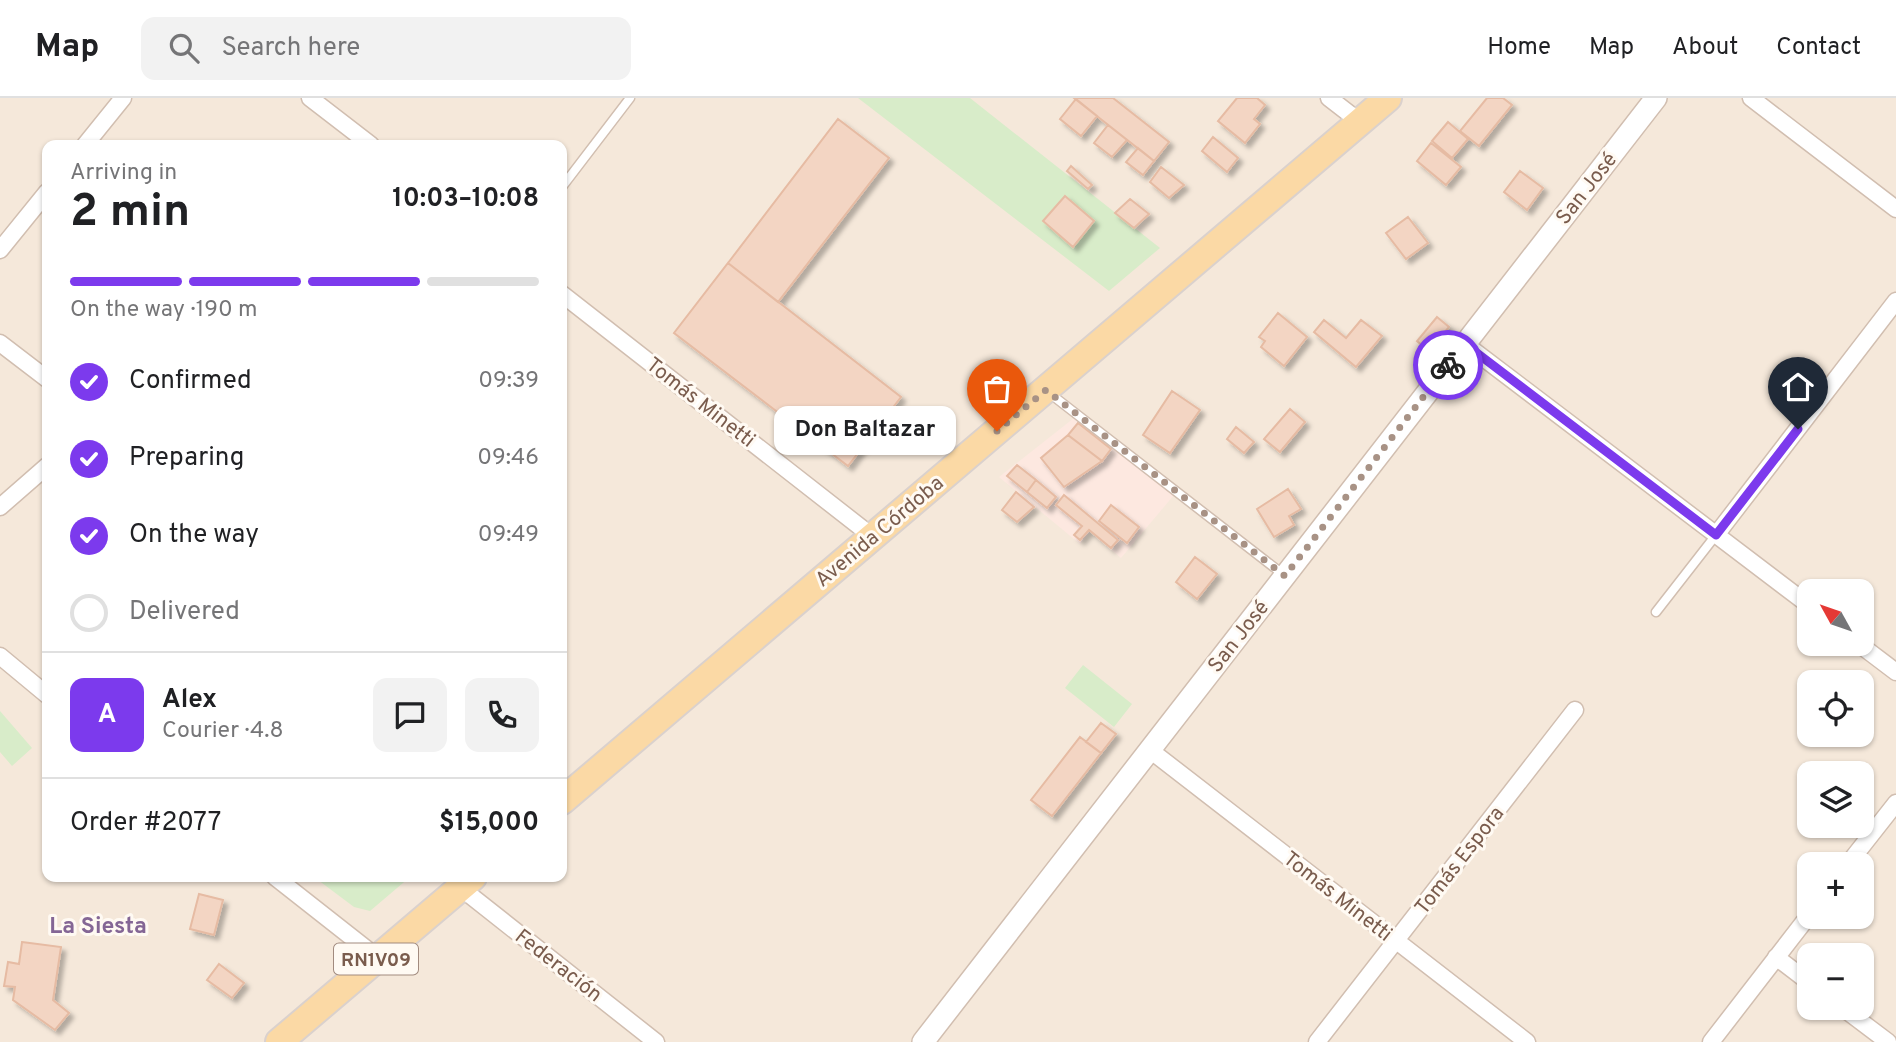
<!DOCTYPE html>
<meta charset="utf-8">
<style>
:root{--surface:#fff;--page:#f2f2f2;--text:#202124;--muted:#757577;--line:#e0e0e0;--accent:#7c3aed}
body{margin:0;font-family:Overpass,sans-serif;background:var(--page);color:var(--text);height:100vh;display:flex;flex-direction:column;font-size:26px;white-space:nowrap}
*{box-sizing:border-box;margin:0}
p{font-size:23px;color:var(--muted)}
.icon{flex:none;width:38px;height:38px;fill:none;stroke:currentColor;stroke-width:2;stroke-linecap:round;stroke-linejoin:round}
.map{position:relative;flex:1;overflow:hidden}
.sheet{position:absolute;left:42px;top:42px;width:525px;height:742px;display:flex;flex-direction:column;background:var(--surface);border-radius:14px;box-shadow:0 2px 5px #0004}
.sheet>*{flex:none}
.needle{width:46px;rotate:310deg}
.buttons{position:absolute;left:1797px;top:481px;display:grid;gap:14px}
.buttons a{display:grid;place-items:center;width:77px;height:77px;border-radius:14px;background:var(--surface);box-shadow:0 2px 5px #0004;font-size:35px}
.pin{position:absolute;display:grid;place-items:center;width:60px;height:60px;color:#fff;margin:-72px -30px;border-radius:50% 50% 50% 0;rotate:-45deg;box-shadow:0 0 7px #0007}
.pin .icon{rotate:45deg}
.courier{position:absolute;display:grid;place-items:center;width:70px;height:70px;margin:-35px;border:5px solid #7c3aed;border-radius:50%;background:#fff;color:#222;box-shadow:0 2px 9px #0007}
.bubble{position:absolute;height:49px;border-radius:14px;background:var(--surface);box-shadow:0 2px 5px #0004;font-size:23px;font-weight:700;line-height:49px;text-align:center}
.overview em{font-style:normal;font-weight:700}
.overview div{display:flex;flex-direction:column-reverse}
.overview{display:flex;align-items:center;justify-content:space-between;height:119px;padding:0 28px}
h1{font-size:46px;font-weight:700;line-height:52px}
.bar{display:grid;grid-template-columns:repeat(4,1fr);gap:10px 7px;align-content:center;height:84px;padding:0 28px}
.bar i{height:9px;border-radius:5px;background:var(--line)}
.bar .on{background:var(--accent)}
.bar p{grid-column:span 4}
.line{display:flex;align-items:center;gap:18px;padding:0 28px;border-top:2px solid var(--line)}
.line div{flex:1}
.round{display:grid;place-items:center;flex:none;width:74px;height:74px;border-radius:14px;background:var(--page)}
ol{padding:0 28px;list-style:none}
li{display:flex;align-items:center;gap:21px;height:77px}
li p{margin-inline-start:auto}
li .icon{padding:7px;border-radius:50%;background:var(--accent);color:#fff;stroke-width:4}
li:last-child{color:var(--muted)}
li i{width:38px;height:38px;border:4px solid var(--line);border-radius:50%}
header{display:flex;align-items:center;gap:42px;box-sizing:border-box;height:98px;padding:0 35px;background:var(--surface);border-bottom:2px solid var(--line)}
header strong{font-size:33px}
nav{display:flex;gap:38px;margin-inline-start:auto;font-size:24px}
.search{width:490px;height:63px;background:var(--page);display:flex;align-items:center;gap:18px;box-sizing:border-box;padding:0 24px;border-radius:14px;color:var(--muted);font-size:26px}
.map>svg:first-child{display:block}
</style>
<header>
<strong>Map</strong>
<div class="search"><svg class="icon" aria-label="search" viewBox="0 0 24 24"><circle cx="10" cy="10" r="6"/><path d="M15 15l6 6"/></svg>Search here</div>
<nav><a>Home</a><a>Map</a><a>About</a><a>Contact</a></nav>
</header>
<div class="map">
<svg width="1896" height="944" viewBox="0 0 1896 944">
<defs>
<filter id="shadow"><feDropShadow dx="4.5" dy="4.5" stdDeviation="2" flood-color="#0004"/></filter>
</defs>
<rect width="100%" height="100%" fill="#fdf6ec"/>
<path fill="#f5e8da" fill-rule="evenodd" d="M0,0H1896V944H0ZM47,47H562V779H47ZM1810,494H1862V546H1810ZM1810,584H1862V637H1810ZM1810,676H1862V728H1810ZM1810,766H1862V819H1810ZM1810,858H1862V910H1810Z"/>
<path fill="#fde8e0" d="M1074,320L1174,397L1121,460L1090,434L1080,446L999,379Z"/>
<path fill="#d8ecc9" d="M858,0H970L1160,150L1109,193Z
M1083,567L1132,606L1114,629L1065,590Z
M0,613L32,650L12,668L0,654Z
M314,779H410L370,813L354,809Z"/>
<path fill="#f3d5c3" stroke="#e6bba3" stroke-width="2" filter="url(#shadow)" d="M1074,0H1113L1169,44L1154,63Z
M1237,0H1257L1265,7L1254,21L1260,26L1245,45L1218,23Z
M1487,0H1503L1512,7L1479,48L1460,33Z
M1076,1L1097,18L1081,38L1060,21Z
M838,21L889,60L778,204L728,165Z
M1448,24L1468,41L1452,60L1432,43Z
M1108,27L1127,42L1112,59L1094,45Z
M1213,39L1238,60L1227,74L1202,53Z
M1431,45L1461,69L1446,87L1417,63Z
M1138,50L1154,63L1143,77L1126,64Z
M1071,68L1092,87L1088,91L1067,73Z
M1161,69L1184,87L1169,100L1150,84Z
M1520,73L1543,90L1527,112L1504,94Z
M1065,98L1094,123L1073,149L1043,123Z
M1130,101L1149,116L1134,130L1115,115Z
M1408,119L1428,145L1406,161L1386,135Z
M728,165L901,299L848,368L674,235Z
M1278,215L1307,239L1284,268L1261,249L1265,243L1259,239Z
M1437,219L1449,229L1429,253L1417,243Z
M1324,222L1346,240L1361,222L1382,238L1356,269L1314,234Z
M1172,293L1200,312L1170,355L1143,337Z
M1290,311L1305,324L1280,354L1264,341Z
M1078,325L1111,351L1102,363L1068,337Z
M1236,329L1254,344L1244,355L1227,341Z
M1068,337L1102,363L1064,389L1041,360Z
M1017,367L1036,382L1027,394L1007,378Z
M1036,382L1056,399L1047,410L1027,394Z
M1288,391L1301,411L1289,418L1294,427L1274,439L1257,411Z
M1016,394L1034,409L1017,424L1002,412Z
M1064,397L1118,442L1111,450L1089,432L1080,442L1074,437L1082,428L1056,407Z
M1111,407L1139,429L1127,445L1099,423Z
M1195,459L1217,476L1197,501L1176,484Z
M1101,625L1116,636L1101,655L1086,644Z
M1080,639L1101,655L1052,718L1031,702Z
M199,796L223,802L214,837L190,831Z
M22,844L61,849L53,902L69,915L55,932L13,902L15,889L4,888L8,864L19,866Z
M219,866L244,885L232,900L207,882Z"/>
<g fill="none" stroke-linecap="round" stroke-linejoin="round">
<g stroke="#d1beb0" stroke-width="11">
<path id="service" d="M562,89L630,0
M1048,294L1284,477
M1656,514L1716,437"/>
</g>
<g stroke="#d1beb0" stroke-width="19">
<path id="minor" d="M310,0L371,47
M1329,0L1360,24
M1751,0L1896,111
M85,47L123,0
M0,152L47,94
M562,196L873,439
M0,245L47,281
M1465,246L1810,508
M0,409L47,368
M1716,437L1896,203
M1859,546L1896,574
M0,558L47,597
M1150,652L1527,944
M1848,766L1896,705
M275,779L378,860
M461,790L656,944
M1776,859L1810,885
M1843,910L1888,944
M1317,944L1575,612
M1711,944L1810,816"/>
</g>
<g stroke="#d1beb0" stroke-width="24">
<path id="tertiary" d="M923,944L1656,0"/>
</g>
<g stroke="#dad1cd" stroke-width="30">
<path id="primary" d="M562,703L1388,0
M279,944L473,779"/>
</g>
<use href="#service" stroke="#fff" stroke-width="8"/>
<use href="#minor" stroke="#fff" stroke-width="16"/>
<use href="#tertiary" stroke="#fff" stroke-width="21"/>
<use href="#primary" stroke="#fbd9a5" stroke-width="26"/>
</g>
<g fill="none" stroke-linecap="round" stroke-linejoin="round">
<path stroke="#a89285" stroke-width="7" stroke-dasharray="0 12.6" d="M997,333L1046,292L1285,478L1448,267"/>
<path stroke="#7c3aed" stroke-width="9" d="M1448,267L1465,246L1716,437L1798,331"/>
</g>
<g text-anchor="middle" stroke-width="6" stroke-linejoin="round" paint-order="stroke">
<rect fill="#fffaf3" stroke="#a28b7f" stroke-width="2" x="334" y="845.5" width="84" height="31" rx="5"/>
<g font-size="19" font-weight="bold" fill="#7a5c4d">
<text x="376" y="868">RN1V09</text>
</g>
<g font-size="21" fill="#7a5c4d" stroke="#fffaf3">
<text transform="translate(1586 90) rotate(-52)" y="7">San José</text>
<text transform="translate(701 304) rotate(38)" y="7">Tomás Minetti</text>
<text transform="translate(879 433) rotate(-40)" y="7">Avenida Córdoba</text>
<text transform="translate(1238 538) rotate(-52)" y="7">San José</text>
<text transform="translate(1459 762) rotate(-52)" y="7">Tomás Espora</text>
<text transform="translate(1338 798) rotate(38)" y="7">Tomás Minetti</text>
<text transform="translate(559 867) rotate(38)" y="7">Federación</text>
</g>
<g font-size="23" font-weight="bold" fill="#846695" stroke="#fffaf3">
<text x="98" y="835">La Siesta</text>
</g>
</g>
</svg>
<div class="buttons">
<a><svg class="needle" viewBox="-14 -14 28 28"><path d="M0-13l5 13h-10z" fill="#e53935"/><path d="M0 13l5-13h-10z" fill="#757577"/></svg></a>
<a><svg class="icon" aria-label="locate" viewBox="0 0 24 24"><circle cx="12" cy="12" r="6"/><path d="M12 2v4M12 18v4M2 12h4M18 12h4"/></svg></a>
<a><svg class="icon" aria-label="layers" viewBox="0 0 24 24"><path d="M12 4l9 5-9 5-9-5zM3 14l9 5 9-5"/></svg></a>
<a>+</a>
<a>−</a>
</div>
<div class="pin" style="left:997px;top:333px;background:#ea580c"><svg class="icon" aria-label="bag" viewBox="0 0 24 24"><path d="M5 8h14l-1 12H6zM9 8a3 3 0 0 1 6 0"/></svg></div>
<div class="pin" style="left:1798px;top:331px;background:#1f2937"><svg class="icon" aria-label="home" viewBox="0 0 24 24"><path d="M3 11l9-7 9 7M6 9v11h12V9"/></svg></div>
<div class="courier" style="left:1448px;top:267px"><svg class="icon" aria-label="bike" viewBox="0 0 24 24"><circle cx="6" cy="16" r="4"/><circle cx="18" cy="16" r="4"/><path d="M6 16l4-8h5l3 8M10 8l3 8H6M13 5h3"/></svg></div>
<div class="bubble" style="left:774px;top:308px;width:182px">Don Baltazar</div>
<section class="sheet">
<div class="overview"><div><h1>2 min</h1><p>Arriving in</p></div><em>10:03–10:08</em></div>
<div class="bar"><i class="on"></i><i class="on"></i><i class="on"></i><i></i><p>On the way · 190 m</p></div>
<ol>
<li><svg class="icon" aria-label="check" viewBox="0 0 24 24"><path d="M5 12l5 5 9-10"/></svg>Confirmed<p>09:39</p></li>
<li><svg class="icon" aria-label="check" viewBox="0 0 24 24"><path d="M5 12l5 5 9-10"/></svg>Preparing<p>09:46</p></li>
<li><svg class="icon" aria-label="check" viewBox="0 0 24 24"><path d="M5 12l5 5 9-10"/></svg>On the way<p>09:49</p></li>
<li><i></i>Delivered</li>
</ol>
<div class="line" style="height:126px"><b class="round" style="background:var(--accent);color:#fff">A</b><div><b>Alex</b><p>Courier · 4.8</p></div><a class="round"><svg class="icon" aria-label="chat" viewBox="0 0 24 24"><path d="M4 5h16v11H9l-5 4z"/></svg></a><a class="round"><svg class="icon" aria-label="phone" viewBox="0 0 24 24"><path d="M5 4h4l2 5-3 2q2 4 5 5l2-3 5 2v4C11 20 4 13 5 4z"/></svg></a></div>
<div class="line" style="height:91px"><div>Order #2077</div><b>$15,000</b></div>
</section>
</div>
